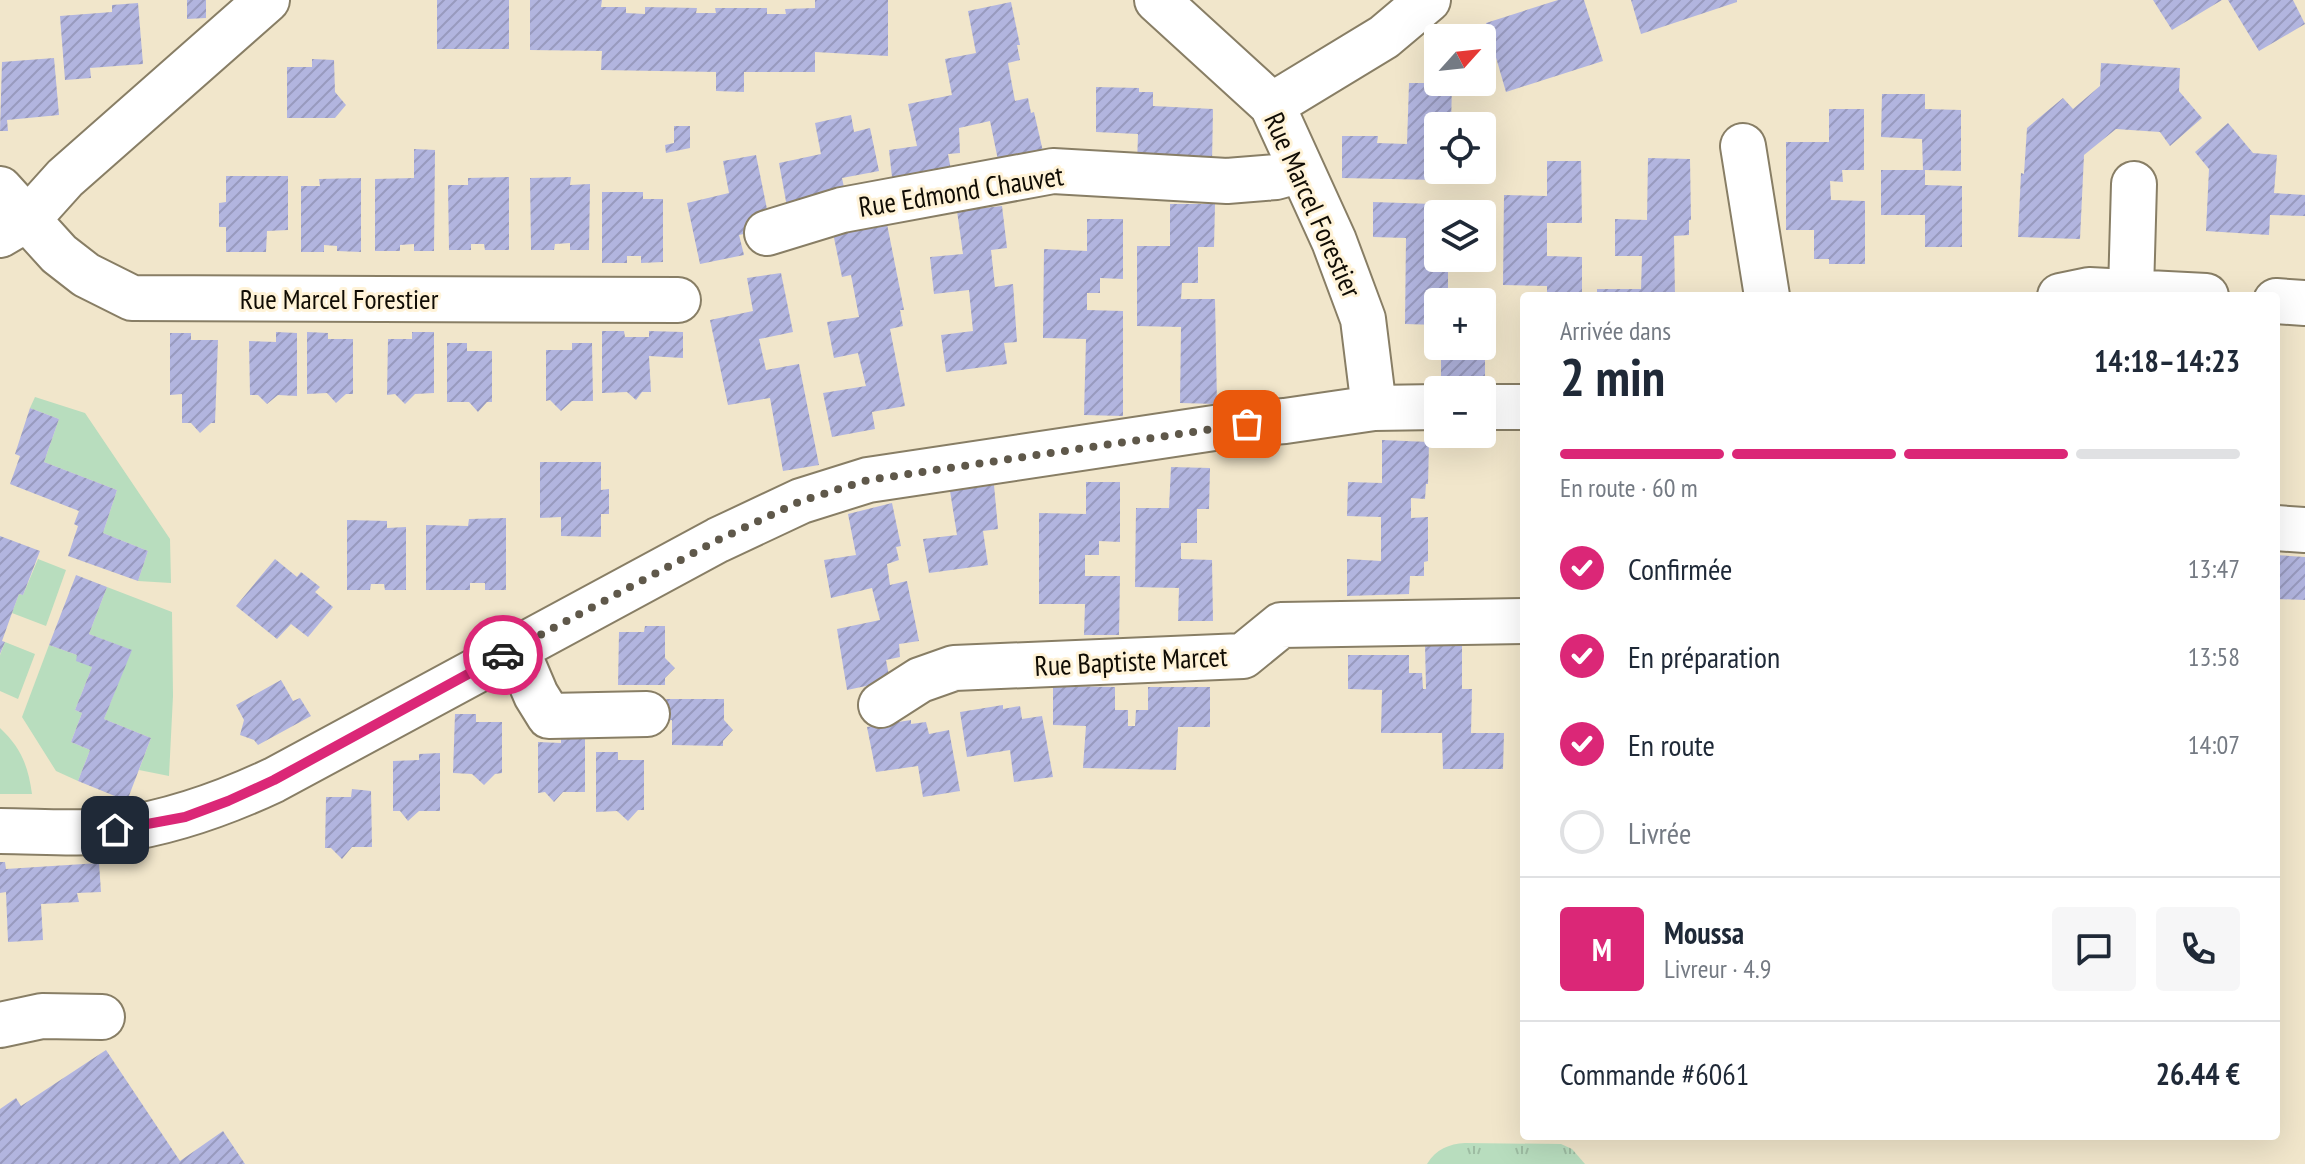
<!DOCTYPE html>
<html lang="fr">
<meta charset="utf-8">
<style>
:root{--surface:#fff;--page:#f6f6f7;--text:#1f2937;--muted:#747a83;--line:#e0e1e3;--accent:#db2777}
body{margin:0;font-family:"PT Sans Narrow",sans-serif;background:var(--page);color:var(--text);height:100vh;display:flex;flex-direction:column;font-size:30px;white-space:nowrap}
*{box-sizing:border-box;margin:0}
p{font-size:26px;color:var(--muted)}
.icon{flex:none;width:44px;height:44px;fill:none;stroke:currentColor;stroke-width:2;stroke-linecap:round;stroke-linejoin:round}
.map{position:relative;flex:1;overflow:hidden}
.drawer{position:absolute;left:1520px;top:292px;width:760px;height:848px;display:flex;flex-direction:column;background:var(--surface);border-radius:8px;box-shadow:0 8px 32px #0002}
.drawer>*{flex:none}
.needle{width:52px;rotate:63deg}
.controls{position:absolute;left:1424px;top:24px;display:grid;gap:16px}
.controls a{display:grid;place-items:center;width:72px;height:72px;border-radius:8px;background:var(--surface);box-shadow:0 8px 32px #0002;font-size:40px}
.pin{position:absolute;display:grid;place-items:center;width:68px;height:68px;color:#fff;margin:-34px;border-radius:16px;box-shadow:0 4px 12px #0006}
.courier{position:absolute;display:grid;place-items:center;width:80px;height:80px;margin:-40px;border:6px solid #db2777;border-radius:50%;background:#fff;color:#222;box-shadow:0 2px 10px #0007}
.headline em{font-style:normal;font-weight:800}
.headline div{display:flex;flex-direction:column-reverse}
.headline{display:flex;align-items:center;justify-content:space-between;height:136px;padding:0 40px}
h1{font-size:52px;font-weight:800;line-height:60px}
.bar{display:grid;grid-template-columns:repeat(4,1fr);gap:12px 8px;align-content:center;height:96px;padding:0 40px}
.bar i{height:10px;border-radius:6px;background:var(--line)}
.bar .on{background:var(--accent)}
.bar p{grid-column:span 4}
.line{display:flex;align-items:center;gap:20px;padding:0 40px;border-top:2px solid var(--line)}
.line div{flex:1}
.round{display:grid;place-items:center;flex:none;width:84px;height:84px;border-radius:8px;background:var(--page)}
ol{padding:0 40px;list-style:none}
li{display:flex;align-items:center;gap:24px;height:88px}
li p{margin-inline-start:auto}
li .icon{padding:8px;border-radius:50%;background:var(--accent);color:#fff;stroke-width:4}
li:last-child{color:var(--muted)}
li i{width:44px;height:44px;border:4px solid var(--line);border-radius:50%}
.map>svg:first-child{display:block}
</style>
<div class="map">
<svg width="2305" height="1164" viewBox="0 0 2305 1164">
<defs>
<pattern id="grass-tufts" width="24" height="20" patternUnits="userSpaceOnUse" patternTransform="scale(2)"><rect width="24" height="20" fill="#b8ddbe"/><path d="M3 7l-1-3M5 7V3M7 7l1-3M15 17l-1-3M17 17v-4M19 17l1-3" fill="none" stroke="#9dbca2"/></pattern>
<pattern id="building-hatch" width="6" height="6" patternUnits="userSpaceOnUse" patternTransform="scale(2)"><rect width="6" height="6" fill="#b2b5df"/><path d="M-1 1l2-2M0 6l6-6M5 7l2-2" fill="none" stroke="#989abe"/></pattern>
</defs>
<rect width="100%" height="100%" fill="#f1e6cb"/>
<path fill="url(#grass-tufts)" d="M1465,1143L1561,1144L1572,1149L1585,1164H1427C1436,1149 1449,1144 1465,1143Z"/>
<path fill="#b8ddbe" d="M35,397L85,413L170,539L171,583L138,581L148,551L103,533L117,490L44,462L59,419L30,408Z
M38,559L66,570L46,626L12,613L19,594L23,595Z
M107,587L172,612L173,696L169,776L139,770L151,738L104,719L131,650L89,634Z
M5,642L35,654L18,699L0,691V655Z
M49,645L77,655L92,667L75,710L82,713L71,742L90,750L78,781L56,771L22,717Z
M0,728C21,748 28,765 32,794H0Z"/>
<path fill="url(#building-hatch)" d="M187,0H206V18L187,19Z
M437,0H509V49H437Z
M530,0H602L601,7H626V13L645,14V7L697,8L696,13H716L715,8H767V14H786L785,9L815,8V0H888V56L815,52V72H744V92L716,91V72L601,70L602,51L530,50Z
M1558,0H1584L1603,61L1506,92L1486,23Z
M1631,0H1737V2L1641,34Z
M2153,0H2222L2172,30Z
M2228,0H2293L2305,24L2259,51Z
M1011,2L1020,45H1017L1020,60L1008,63L1015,101L1028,98L1031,113L1034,112L1044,156L999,165L990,121L959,128L960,153L948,154L952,175L893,186L889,150L917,146L908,104L952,95L945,59L976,53L968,11Z
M138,3L143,64L90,68L91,78L65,80L60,16L112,12V5Z
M54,58L59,115L7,120L8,131H0L2,62Z
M312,59L334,60L335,92L346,105L335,118H287V67H312Z
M2101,63L2180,68L2179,91L2202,118L2170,146L2160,132L2116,129L2084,155L2080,239L2018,237L2021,173L2024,174L2027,128L2063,98L2073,109L2100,86Z
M1409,83H1452L1451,126H1438L1437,180L1342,178V136H1378L1377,143L1407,144Z
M1096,87L1139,88V92H1153V106L1213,109L1212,163L1137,166L1138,134L1096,132Z
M1882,94H1925V109L1961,110V171L1925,170V185L1962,186V247H1925V215H1881V170H1923L1922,139L1881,137Z
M1829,109H1864V170H1842L1843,182L1830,181L1831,200L1865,201V264H1829V259H1814V230H1786V142H1829Z
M851,115L854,132L870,128L879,171L842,178L845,192L787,207L779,163L821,154L815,123Z
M2228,123L2253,153L2277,155L2274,193L2305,195V216L2270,215L2269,235L2206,231L2209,169L2195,152Z
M674,126H690V148L666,153L665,145L674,143Z
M414,149L435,150L434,251H414V244L400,245V251H375V179L414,178Z
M756,155L768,214L751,217L753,232L739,235L744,255L700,264L687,203L729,193L723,161Z
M1648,158L1690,159L1691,220H1689V235L1674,236L1675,296H1597V289H1641L1642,256H1615V219L1647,220Z
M1547,161H1581L1582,223H1547V256L1582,257V296H1547V286L1503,285L1504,195L1547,196Z
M226,176H288V230L267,231L266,252H226V227H219V203L226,202Z
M509,177V250H485L484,244H471V250H449L448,185H468V178Z
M571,177L570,185L590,184L589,250H570V243L555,244L554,250H531L530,178Z
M361,178V252L337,251V246L324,245V252H301V186H320L319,179Z
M602,192H643V199H663V262L641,263V256H627V263H602Z
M1373,202L1433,204V222H1438V258H1448V297L1485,298V377L1441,376V357L1447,358V346H1482V302H1438V325L1405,324L1406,238L1373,237Z
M1170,204H1215L1214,247H1198V283H1182L1181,299H1215L1217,404L1180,403L1181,327L1137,326V246H1170Z
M1002,206L1007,248L991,250L995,287L1013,284L1017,342L1004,343L1007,364L946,372L941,335L973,331L969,290L934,294L930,257L963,254L957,211Z
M1087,219H1123V279L1100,278V293H1087V310L1123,311V416L1084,415L1086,339L1043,338L1044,249L1087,251Z
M887,224L904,310H900L903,326L890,329L905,406L872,412L875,429L832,437L823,393L866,386L858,353L834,358L827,322L859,317L851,275L842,277L833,233Z
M781,273L793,332L759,339L766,370L799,364L819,465L783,471L770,398L728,405L710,320L753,311L747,278Z
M602,331H624L625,337H649V331L683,332V358L649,356L651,392H642L636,400L627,392L602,393Z
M276,332L297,333V396L278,395L267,404L258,395H250L249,341L276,342Z
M307,332L328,333V339H353V394H346L336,403L327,393L307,394Z
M412,332H434V393L415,394L405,404L395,394L387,395L388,339H412Z
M170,333H191V340H218L215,423H211L200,433L191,423H182V394L170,395Z
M447,343H467V351H492V402H487L478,412L469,402H447Z
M572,343H592L593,401H572L561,411L550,400L546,401V350H572Z
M30,408L59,419L44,462L117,490L103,533L148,551L138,581L68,556L78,526L74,524L79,511L10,484L20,456L15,454Z
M1382,440L1429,442L1428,484H1426L1425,499L1411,498V518L1428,517V561L1424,562V576H1410L1409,594L1347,596V559L1381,561V517L1347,516L1348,482L1382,483Z
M540,462H601V490L609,489V514H601V537L561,536V517L540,518Z
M1171,467L1210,468L1209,509H1197V543H1181V559L1212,560L1213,621H1178L1179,588L1135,587L1136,508H1169Z
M1086,482H1120V542L1099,541V555H1085V576H1120L1119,635H1084L1085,604H1039V513L1086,514Z
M994,485L998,529L983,531L988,565L929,573L923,539L957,535L950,491Z
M892,503L901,546L896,547L899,560L887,564L890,585L907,581L919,641L899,644L900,657L886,660L890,681L847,690L837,629L880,620L872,588L831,598L824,560L856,555L848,514Z
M506,518V590H485V583H470V590H426V525L468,526L469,519Z
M347,520L387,521V528L406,527V590H385L384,584H371L370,590H347Z
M0,536L40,551L23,595L19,594L12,613L2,641L5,642L0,654Z
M2276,555L2305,557V600L2276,599Z
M275,559L297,577L301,572L320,587L315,592L333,607L308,637L291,624L277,639L236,606Z
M76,575L107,587L89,634L132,650L104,719L151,738L127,801L78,781L90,750L71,742L82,713L75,710L92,667L76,661L77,655L49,645Z
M645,626H665V658L675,668L665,678V685H618L619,632H644Z
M1425,643H1462V689H1472L1471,733H1504L1503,769H1443L1442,733H1381L1382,690L1348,689V655H1409V673H1422L1423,689H1426Z
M281,680L293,701L300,698L311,716L258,745L254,740L240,735L244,720L236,705Z
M1053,686L1115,687V710H1128V726H1135L1136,710H1148V687H1210V727H1178L1176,770L1083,768L1086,726L1053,725Z
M665,699H724V720L733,730L723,741V746L672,745V720L665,721Z
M1003,705V709L1020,706L1022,719L1042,716L1053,777L1014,782L1010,750L967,757L960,712Z
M455,714H476V722H502V773L495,774L484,785L472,774L453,773Z
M911,720V724L926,722L929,734L949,730L960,791L923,797L918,766L876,772L867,727Z
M585,734V792H563L554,802L545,792L538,793V742L561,743V735Z
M596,752H618V760H644V810H638L628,821L617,811L596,812Z
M440,753V811H419L408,821L400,811H393V761L419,760V754Z
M352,789L371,791L372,847H352L342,859L331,848H325L326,797H351Z
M0,862H5L6,869L99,863L101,892L77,893L79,902L41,904L43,940L8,942L6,892L0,893Z
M106,1050L180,1161L223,1131L245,1164H0V1109L16,1098L21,1106Z"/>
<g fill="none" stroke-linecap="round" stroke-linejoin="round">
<g stroke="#887e65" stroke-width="48">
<path id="minor" d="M1157,0L1272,105L1334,241L1363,319L1374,408
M1272,105L1384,37L1428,0
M1743,146L1767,296
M0,189L59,254L86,275L132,298L678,300
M767,233L842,210L1053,171L1227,181L1276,177L1301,170
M0,235L29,218L65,178L267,0
M2131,291L2134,184
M2060,296L2089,290L2206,296
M2276,301L2305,303
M1482,407H1524
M2276,528L2305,530
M516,648L536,695L549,716L647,714
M881,705L920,680L954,668L1243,656L1281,625L1524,621
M0,831C38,831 79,835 117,830C173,822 223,804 274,780L718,540L801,501L868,480L1234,425L1285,421L1374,408L1438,407
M0,1025L42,1016L102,1017"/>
</g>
<use href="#minor" stroke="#fff" stroke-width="44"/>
</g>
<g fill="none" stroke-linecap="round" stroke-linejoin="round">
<path stroke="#5f584a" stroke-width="8" stroke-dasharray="0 14.4" d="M503,655L718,540L801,501L868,480L1247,424"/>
<path stroke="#db2777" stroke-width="10" d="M115,830L185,817L228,801L274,780L503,655"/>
</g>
<g text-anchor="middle" stroke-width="6" stroke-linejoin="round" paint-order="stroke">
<g font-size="28" fill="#100c04" stroke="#fff3d8">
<text transform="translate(961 191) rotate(-9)" y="10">Rue Edmond Chauvet</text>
<text transform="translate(1313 205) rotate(66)" y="10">Rue Marcel Forestier</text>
<text x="339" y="309">Rue Marcel Forestier</text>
<text transform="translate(1131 661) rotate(-3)" y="10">Rue Baptiste Marcet</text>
</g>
</g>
</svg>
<div class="controls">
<a><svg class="needle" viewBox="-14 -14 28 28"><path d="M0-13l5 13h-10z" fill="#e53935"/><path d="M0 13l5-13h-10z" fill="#747a83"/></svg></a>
<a><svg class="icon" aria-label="locate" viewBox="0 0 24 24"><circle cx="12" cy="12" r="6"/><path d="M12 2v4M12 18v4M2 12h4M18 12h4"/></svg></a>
<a><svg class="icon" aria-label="layers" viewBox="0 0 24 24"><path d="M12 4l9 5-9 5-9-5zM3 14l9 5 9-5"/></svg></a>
<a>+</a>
<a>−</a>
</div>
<div class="pin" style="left:1247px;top:424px;background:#ea580c"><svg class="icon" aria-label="bag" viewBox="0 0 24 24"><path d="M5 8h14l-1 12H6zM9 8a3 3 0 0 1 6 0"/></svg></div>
<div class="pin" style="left:115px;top:830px;background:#1f2937"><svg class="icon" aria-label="home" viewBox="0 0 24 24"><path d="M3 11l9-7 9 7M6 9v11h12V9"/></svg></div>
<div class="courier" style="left:503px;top:655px"><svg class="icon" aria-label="car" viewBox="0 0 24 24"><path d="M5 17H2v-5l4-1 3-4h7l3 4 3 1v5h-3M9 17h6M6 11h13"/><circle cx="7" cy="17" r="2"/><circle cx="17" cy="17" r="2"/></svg></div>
<section class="drawer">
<div class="headline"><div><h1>2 min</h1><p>Arrivée dans</p></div><em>14:18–14:23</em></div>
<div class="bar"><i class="on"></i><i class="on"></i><i class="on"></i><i></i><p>En route · 60 m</p></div>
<ol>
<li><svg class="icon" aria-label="check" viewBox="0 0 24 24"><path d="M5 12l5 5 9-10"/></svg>Confirmée<p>13:47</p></li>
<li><svg class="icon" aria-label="check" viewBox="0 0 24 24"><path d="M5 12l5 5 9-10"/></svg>En préparation<p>13:58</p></li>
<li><svg class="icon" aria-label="check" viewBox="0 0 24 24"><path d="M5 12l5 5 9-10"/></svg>En route<p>14:07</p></li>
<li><i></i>Livrée</li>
</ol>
<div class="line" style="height:144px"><b class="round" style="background:var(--accent);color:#fff">M</b><div><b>Moussa</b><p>Livreur · 4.9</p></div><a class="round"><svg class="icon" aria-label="chat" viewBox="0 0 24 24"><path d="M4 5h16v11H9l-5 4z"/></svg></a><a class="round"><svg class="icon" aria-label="phone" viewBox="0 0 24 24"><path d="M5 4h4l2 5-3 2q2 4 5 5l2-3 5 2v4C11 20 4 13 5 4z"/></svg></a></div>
<div class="line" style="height:104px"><div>Commande #6061</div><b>26.44 €</b></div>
</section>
</div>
